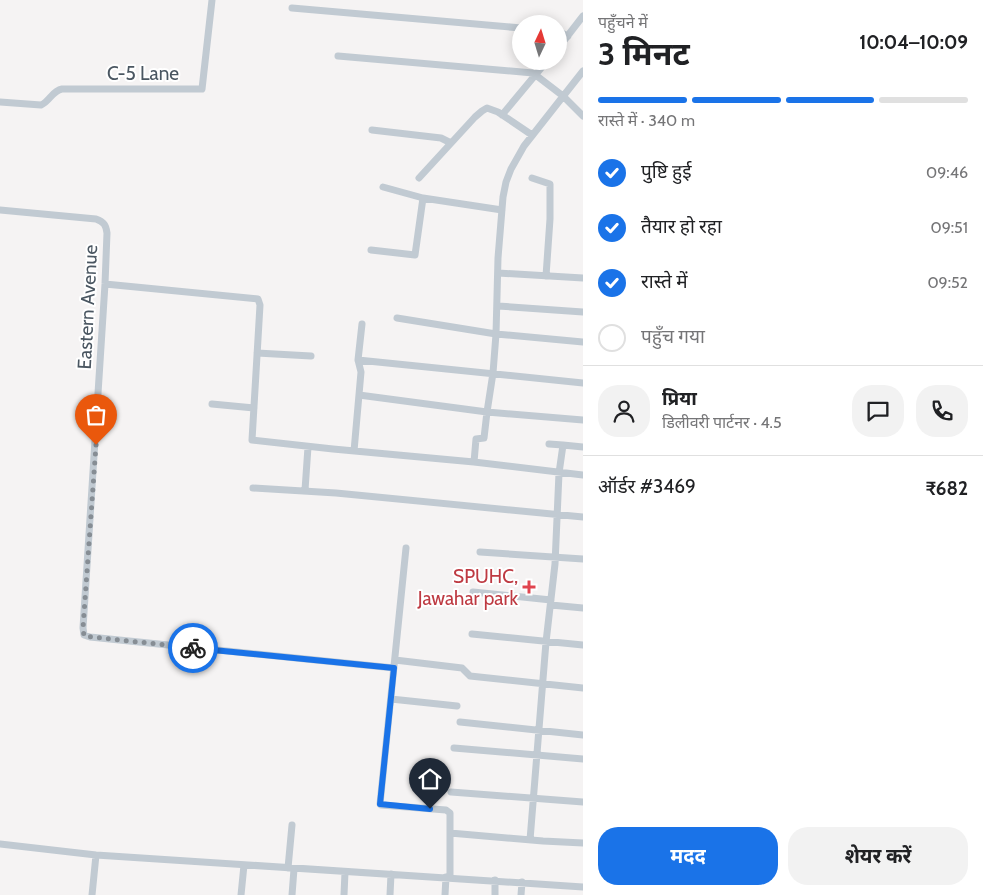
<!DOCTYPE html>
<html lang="hi">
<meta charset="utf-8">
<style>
:root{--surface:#fff;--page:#f2f2f2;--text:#202124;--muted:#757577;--line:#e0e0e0;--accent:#1a73e8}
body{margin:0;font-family:Cabin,"Noto Sans Devanagari",sans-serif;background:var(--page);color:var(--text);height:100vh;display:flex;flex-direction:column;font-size:19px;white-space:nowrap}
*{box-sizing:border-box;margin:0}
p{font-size:16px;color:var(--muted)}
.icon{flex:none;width:28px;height:28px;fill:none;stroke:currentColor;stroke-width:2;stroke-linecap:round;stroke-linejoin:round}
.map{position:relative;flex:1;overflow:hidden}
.panel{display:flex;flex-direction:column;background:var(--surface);width:400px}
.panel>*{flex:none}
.needle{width:32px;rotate:4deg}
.fabs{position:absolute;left:512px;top:15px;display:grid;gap:10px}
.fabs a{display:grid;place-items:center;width:55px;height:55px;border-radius:50%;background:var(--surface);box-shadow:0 2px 12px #0003;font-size:25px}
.pin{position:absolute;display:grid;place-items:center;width:42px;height:42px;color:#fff;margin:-51px -21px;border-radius:50% 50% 50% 0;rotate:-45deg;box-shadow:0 0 5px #0007}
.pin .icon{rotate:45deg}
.courier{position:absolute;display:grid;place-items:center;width:50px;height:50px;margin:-25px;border:4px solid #1a73e8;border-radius:50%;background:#fff;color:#222;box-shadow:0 1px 6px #0007}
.headline em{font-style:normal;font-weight:700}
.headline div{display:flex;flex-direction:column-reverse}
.headline{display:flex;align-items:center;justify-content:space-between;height:85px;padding:0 15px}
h1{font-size:32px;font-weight:700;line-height:38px}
.bar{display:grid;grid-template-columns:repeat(4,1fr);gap:8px 5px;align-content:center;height:60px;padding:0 15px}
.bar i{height:6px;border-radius:4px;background:var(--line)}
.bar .active{background:var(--accent)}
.bar p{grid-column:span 4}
.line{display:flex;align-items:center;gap:12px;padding:0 15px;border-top:1px solid var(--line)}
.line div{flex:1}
.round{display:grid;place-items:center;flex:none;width:52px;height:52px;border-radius:20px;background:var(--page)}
ol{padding:0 15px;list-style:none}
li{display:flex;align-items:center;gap:15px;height:55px}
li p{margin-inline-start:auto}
li .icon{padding:5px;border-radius:50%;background:var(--accent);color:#fff;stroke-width:4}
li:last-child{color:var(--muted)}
li i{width:28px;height:28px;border:2px solid var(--line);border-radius:50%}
.cta{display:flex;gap:10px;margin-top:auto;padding:10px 15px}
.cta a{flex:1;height:58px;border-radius:20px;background:var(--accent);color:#fff;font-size:20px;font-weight:700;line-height:58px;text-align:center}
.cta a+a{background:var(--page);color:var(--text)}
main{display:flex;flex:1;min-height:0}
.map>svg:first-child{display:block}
</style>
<main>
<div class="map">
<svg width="583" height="895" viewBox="0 0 583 895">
<rect width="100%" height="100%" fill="#f5f3f3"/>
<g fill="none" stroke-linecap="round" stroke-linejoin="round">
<path stroke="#c1cad2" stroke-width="7" d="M292,8L521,28
M559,32L568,36
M559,47L583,16
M338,56L533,73L563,96L583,116
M583,71L524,146L511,169L506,182L503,197L498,258L496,334L583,342
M0,102L41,105C50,101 52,91 62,89H202L212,0
M502,115L547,61
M372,130L441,138L451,143
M419,178L475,117L482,111L487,108L498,112L532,135
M532,178L550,184V219L546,276
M423,198L502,210
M0,210L96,219C104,222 106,225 107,233L105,284L83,628L84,635L90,637L394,668
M371,250L415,255L423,198L383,187
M498,273L583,278
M105,284L258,299L260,305L252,440L333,449L474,462L583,475
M498,306L583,312
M397,318L496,334L493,373L487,412L583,420
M257,353L311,356
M358,360L583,383
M359,395L487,412L484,438L476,439L474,462
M212,404L254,408
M549,444L563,445
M354,451L361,372L358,360L362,324
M253,488L336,493L583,517
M305,490L308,447
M406,548L380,804L381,805L446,810L450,813V833
M480,552L583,559
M473,592L551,600
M551,605L583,608
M472,634L583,645
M395,660L462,668L470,676L583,688
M391,699L457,706
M460,722L583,735
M454,748L583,759
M451,792L583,802
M530,840L546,642L555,564L559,473L563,445L583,447
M0,844L96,855L583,887
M288,868L292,825
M450,877V833L543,841L583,843
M92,895L96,855
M241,895L244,865
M292,895L294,869
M344,895L345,872
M390,895L391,874
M445,895L446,877
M495,895V880
M521,895L522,882"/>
</g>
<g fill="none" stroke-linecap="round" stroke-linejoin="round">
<path stroke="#868d94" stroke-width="5" stroke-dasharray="0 9" d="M96,445L83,628L84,636L193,648"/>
<path stroke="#1a73e8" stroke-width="6" d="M193,648L394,668L380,804L430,809"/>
</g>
<path fill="#e0444e" stroke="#fff" stroke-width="2" d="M526.5 579.5h5v5h5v5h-5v5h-5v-5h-5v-5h5z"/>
<g text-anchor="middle" stroke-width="4" stroke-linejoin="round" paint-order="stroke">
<g font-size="19" fill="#4a5661" stroke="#fff">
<text x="143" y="80">C-5 Lane</text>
<text transform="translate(87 307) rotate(-87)" y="7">Eastern Avenue</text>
</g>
<g font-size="19" fill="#be3a42" stroke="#fff" text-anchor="end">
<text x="518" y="583">SPUHC,<tspan x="518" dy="22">Jawahar park</tspan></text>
</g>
</g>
</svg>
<div class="fabs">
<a><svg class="needle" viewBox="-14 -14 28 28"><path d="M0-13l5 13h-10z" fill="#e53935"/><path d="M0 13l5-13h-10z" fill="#757577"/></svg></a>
</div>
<div class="pin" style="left:96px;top:445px;background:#ea580c"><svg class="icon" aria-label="bag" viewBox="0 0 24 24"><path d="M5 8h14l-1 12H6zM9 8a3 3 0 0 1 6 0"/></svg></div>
<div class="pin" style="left:430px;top:809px;background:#1f2937"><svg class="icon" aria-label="home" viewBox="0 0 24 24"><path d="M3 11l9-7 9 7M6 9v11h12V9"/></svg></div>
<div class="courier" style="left:193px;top:648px"><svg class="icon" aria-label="bike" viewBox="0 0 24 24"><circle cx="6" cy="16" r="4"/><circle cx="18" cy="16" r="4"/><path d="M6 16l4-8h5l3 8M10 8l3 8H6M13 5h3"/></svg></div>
</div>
<section class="panel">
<div class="headline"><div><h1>3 मिनट</h1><p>पहुँचने में</p></div><em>10:04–10:09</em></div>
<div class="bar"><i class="active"></i><i class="active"></i><i class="active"></i><i></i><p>रास्ते में · 340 m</p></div>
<ol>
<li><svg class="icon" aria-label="check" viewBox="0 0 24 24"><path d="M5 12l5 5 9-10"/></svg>पुष्टि हुई<p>09:46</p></li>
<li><svg class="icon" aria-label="check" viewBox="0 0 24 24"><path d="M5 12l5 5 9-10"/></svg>तैयार हो रहा<p>09:51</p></li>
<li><svg class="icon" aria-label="check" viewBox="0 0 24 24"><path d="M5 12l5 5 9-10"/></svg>रास्ते में<p>09:52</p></li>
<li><i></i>पहुँच गया</li>
</ol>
<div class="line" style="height:90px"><a class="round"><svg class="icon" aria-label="person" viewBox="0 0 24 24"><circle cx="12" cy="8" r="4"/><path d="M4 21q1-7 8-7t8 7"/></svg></a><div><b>प्रिया</b><p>डिलीवरी पार्टनर · 4.5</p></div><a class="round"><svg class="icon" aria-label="chat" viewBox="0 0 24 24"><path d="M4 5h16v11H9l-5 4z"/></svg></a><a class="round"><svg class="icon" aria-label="phone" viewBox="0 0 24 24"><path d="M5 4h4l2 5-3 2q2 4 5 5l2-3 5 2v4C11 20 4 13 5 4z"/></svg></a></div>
<div class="line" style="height:65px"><div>ऑर्डर #3469</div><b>₹682</b></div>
<div class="cta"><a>मदद</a><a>शेयर करें</a></div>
</section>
</main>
